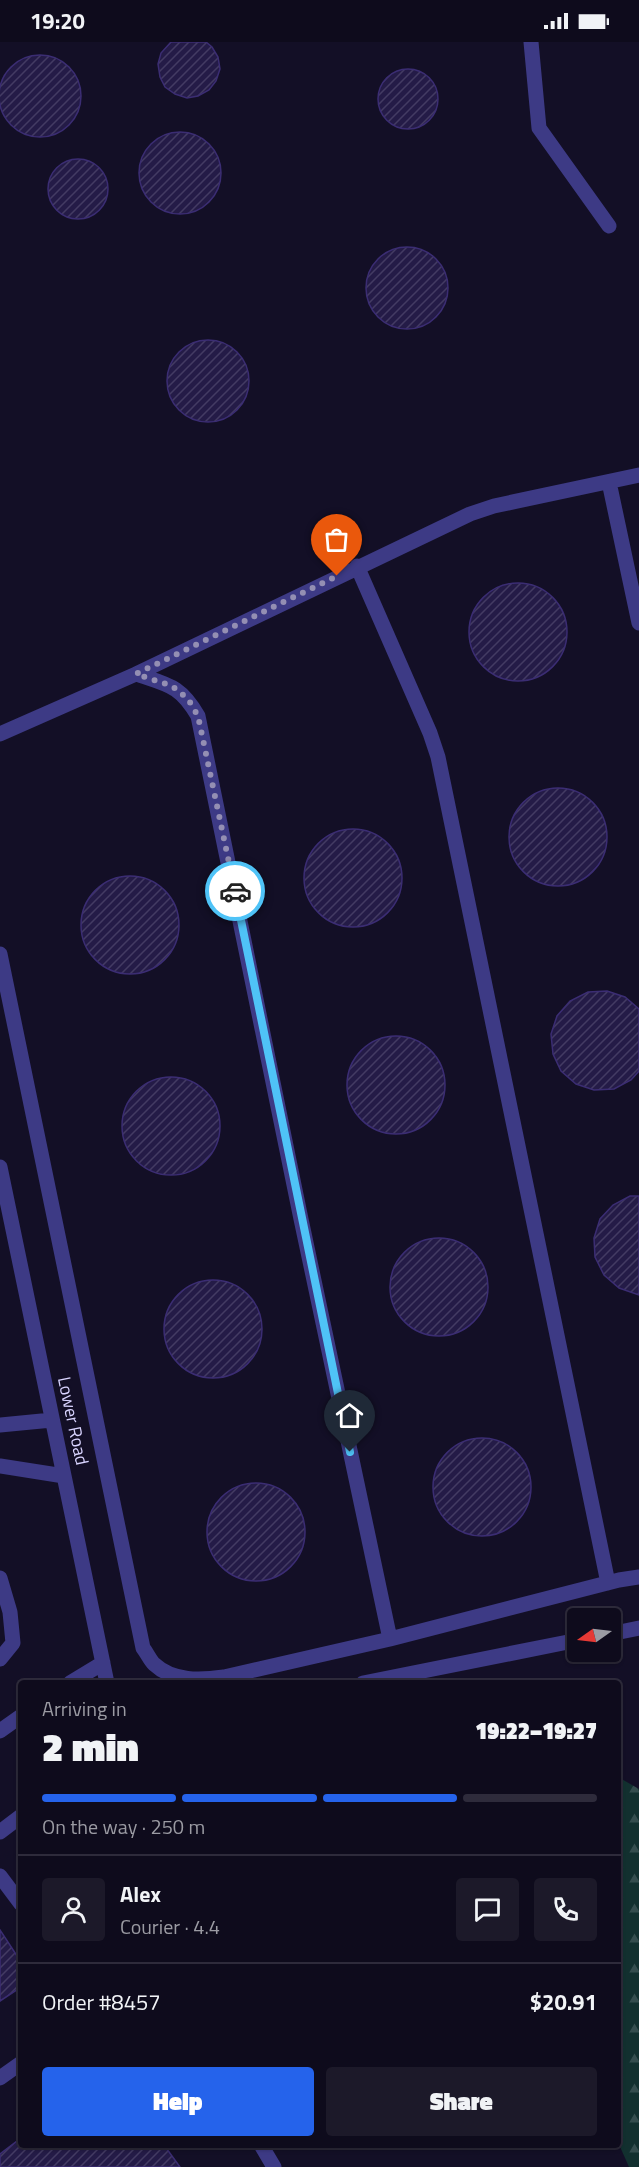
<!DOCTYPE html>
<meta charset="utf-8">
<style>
:root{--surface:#0e0b1c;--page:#1c1929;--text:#f1f3f6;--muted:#9b9ba3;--line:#2e2b3b;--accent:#2563eb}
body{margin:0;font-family:"Titillium Web",sans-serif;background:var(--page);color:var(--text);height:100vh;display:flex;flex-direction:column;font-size:22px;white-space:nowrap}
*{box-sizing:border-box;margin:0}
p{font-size:20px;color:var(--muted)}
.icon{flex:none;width:33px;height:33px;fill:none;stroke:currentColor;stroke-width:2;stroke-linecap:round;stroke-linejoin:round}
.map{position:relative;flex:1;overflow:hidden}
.panel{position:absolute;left:18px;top:1638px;width:603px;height:468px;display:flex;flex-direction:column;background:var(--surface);border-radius:6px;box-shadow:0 2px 4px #0004,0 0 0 2px var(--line)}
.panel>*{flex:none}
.needle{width:39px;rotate:256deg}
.fabs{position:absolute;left:567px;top:1566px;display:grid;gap:12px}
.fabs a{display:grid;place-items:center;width:54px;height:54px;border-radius:6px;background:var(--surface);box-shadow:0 2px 4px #0004,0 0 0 2px var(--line);font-size:30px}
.pin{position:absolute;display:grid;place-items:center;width:51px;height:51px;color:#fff;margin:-62px -26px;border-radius:50% 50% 50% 0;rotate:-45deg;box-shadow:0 0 6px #0007}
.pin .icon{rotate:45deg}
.courier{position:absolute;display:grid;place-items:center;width:60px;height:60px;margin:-30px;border:4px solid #4fc3f7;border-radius:50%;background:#fff;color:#222;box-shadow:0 2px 8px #0007}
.headline em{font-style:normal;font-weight:800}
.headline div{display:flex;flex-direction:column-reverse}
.headline{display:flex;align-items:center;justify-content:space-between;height:102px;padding:0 24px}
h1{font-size:39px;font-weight:800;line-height:45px}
.bar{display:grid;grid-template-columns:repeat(4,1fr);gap:9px 6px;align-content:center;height:72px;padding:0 24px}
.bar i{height:8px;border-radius:4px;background:var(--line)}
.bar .active{background:var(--accent)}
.bar p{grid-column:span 4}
.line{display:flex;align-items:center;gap:15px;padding:0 24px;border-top:2px solid var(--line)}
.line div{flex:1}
.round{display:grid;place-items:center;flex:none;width:63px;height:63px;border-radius:6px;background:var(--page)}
.button{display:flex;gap:12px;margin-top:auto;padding:12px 24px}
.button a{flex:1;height:69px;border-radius:6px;background:var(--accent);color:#fff;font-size:24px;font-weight:800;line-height:69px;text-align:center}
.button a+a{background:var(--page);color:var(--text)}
.status{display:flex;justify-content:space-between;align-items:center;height:42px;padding:0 30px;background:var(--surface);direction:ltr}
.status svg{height:16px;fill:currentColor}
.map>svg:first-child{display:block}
</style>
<div class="status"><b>19:20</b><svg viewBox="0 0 49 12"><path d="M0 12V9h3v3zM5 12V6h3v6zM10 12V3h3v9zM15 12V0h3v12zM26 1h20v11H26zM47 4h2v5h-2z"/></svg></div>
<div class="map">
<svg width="639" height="2125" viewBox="0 0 639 2125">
<defs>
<pattern id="forest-firs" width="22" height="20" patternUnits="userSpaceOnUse" patternTransform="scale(1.5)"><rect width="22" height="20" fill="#12302f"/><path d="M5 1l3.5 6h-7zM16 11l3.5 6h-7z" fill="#344d4e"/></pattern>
<pattern id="building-hatch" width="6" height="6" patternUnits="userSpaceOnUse" patternTransform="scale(1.5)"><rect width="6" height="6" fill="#241b47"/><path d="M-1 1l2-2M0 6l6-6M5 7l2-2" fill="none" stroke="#433b63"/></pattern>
</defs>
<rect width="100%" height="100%" fill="#130f26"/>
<path fill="url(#forest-firs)" d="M618,1735L639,1747V2125H629L618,2100Z"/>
<path fill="url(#building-hatch)" stroke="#3b2d73" stroke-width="1.5" d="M171,0H206L212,5L218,15L220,27L216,39L209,48L198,54L187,56L175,52L165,45L160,35L158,22L161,11Z
M-1 54a41 41 0 1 1 82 0a41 41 0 1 1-82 0Z
M378 57a30 30 0 1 1 60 0a30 30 0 1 1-60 0Z
M139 131a41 41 0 1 1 82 0a41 41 0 1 1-82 0Z
M48 147a30 30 0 1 1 60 0a30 30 0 1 1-60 0Z
M366 246a41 41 0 1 1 82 0a41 41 0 1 1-82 0Z
M167 339a41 41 0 1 1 82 0a41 41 0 1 1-82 0Z
M469 590a49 49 0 1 1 98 0a49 49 0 1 1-98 0Z
M509 795a49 49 0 1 1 98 0a49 49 0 1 1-98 0Z
M304 836a49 49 0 1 1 98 0a49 49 0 1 1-98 0Z
M81 883a49 49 0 1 1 98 0a49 49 0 1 1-98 0Z
M607,949L625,955L639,967V1029L631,1038L614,1047L594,1048L576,1042L561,1029L553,1012L551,992L557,974L570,959L588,950Z
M347 1043a49 49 0 1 1 98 0a49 49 0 1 1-98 0Z
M122 1084a49 49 0 1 1 98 0a49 49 0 1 1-98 0Z
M630,1154H639V1253L619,1246L604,1233L595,1215L594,1196L600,1177L613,1163Z
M390 1245a49 49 0 1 1 98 0a49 49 0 1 1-98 0Z
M164 1287a49 49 0 1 1 98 0a49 49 0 1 1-98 0Z
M433 1445a49 49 0 1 1 98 0a49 49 0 1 1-98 0Z
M207 1490a49 49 0 1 1 98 0a49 49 0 1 1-98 0Z
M0,1888L21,1920V1945L0,1959Z
M21,2096V2103H164L180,2125H0V2112Z"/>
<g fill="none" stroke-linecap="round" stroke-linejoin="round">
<path stroke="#3d3a85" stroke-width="15" d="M531,0L539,86L609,184
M609,440L639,581
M357,524L430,691L438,715L608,1541
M136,632C168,643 180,643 198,674L301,1177L390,1597
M0,692L136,632L470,472L494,464L639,433
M0,912L143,1606C147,1611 150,1618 154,1622C173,1640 201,1638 224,1635L390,1597L619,1538L639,1535
M0,1125L107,1641
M0,1383L52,1378
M0,1424L64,1434
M0,1536L10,1570L13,1601L0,1617
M610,1592L639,1586
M70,1641L103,1621
M363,1641L578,1598
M0,1689L21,1674
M0,1790L21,1774
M0,1834L21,1862
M0,2036L21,2021
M261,2103L274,2125"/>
</g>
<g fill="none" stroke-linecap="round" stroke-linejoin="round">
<path stroke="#948fb3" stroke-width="6" stroke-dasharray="0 10.8" d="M235,849L198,674L188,657L172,644L136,632L337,534"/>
<path stroke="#4fc3f7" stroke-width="8" d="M235,849L350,1410"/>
</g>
<g text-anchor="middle" stroke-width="4.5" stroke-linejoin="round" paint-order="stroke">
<g font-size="18" fill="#d9d4ff" stroke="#130f26">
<text transform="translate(73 1379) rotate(78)" y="6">Lower Road</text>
</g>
</g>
</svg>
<div class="fabs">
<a><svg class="needle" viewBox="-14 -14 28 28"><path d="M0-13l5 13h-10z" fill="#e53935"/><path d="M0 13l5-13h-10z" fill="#9b9ba3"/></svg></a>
</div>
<div class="pin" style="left:337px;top:534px;background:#ea580c"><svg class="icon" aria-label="bag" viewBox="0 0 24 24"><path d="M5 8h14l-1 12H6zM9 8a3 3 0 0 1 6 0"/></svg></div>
<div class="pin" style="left:350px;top:1410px;background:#1f2937"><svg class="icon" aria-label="home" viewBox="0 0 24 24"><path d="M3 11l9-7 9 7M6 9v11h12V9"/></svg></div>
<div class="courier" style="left:235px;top:849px"><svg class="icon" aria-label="car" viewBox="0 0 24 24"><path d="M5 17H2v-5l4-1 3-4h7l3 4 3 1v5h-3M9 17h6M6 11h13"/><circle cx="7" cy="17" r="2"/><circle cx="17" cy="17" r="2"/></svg></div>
<section class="panel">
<div class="headline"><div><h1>2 min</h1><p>Arriving in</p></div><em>19:22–19:27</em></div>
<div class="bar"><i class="active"></i><i class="active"></i><i class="active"></i><i></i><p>On the way · 250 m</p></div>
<div class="line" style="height:108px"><a class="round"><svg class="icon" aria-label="person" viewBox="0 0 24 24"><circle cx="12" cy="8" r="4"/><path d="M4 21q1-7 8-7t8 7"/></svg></a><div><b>Alex</b><p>Courier · 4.4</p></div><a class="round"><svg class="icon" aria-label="chat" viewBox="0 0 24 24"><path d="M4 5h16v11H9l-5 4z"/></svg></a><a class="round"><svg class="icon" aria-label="phone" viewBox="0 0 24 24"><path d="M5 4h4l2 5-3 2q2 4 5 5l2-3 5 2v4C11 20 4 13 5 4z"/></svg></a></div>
<div class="line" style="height:78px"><div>Order #8457</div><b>$20.91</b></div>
<div class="button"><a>Help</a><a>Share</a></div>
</section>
</div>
